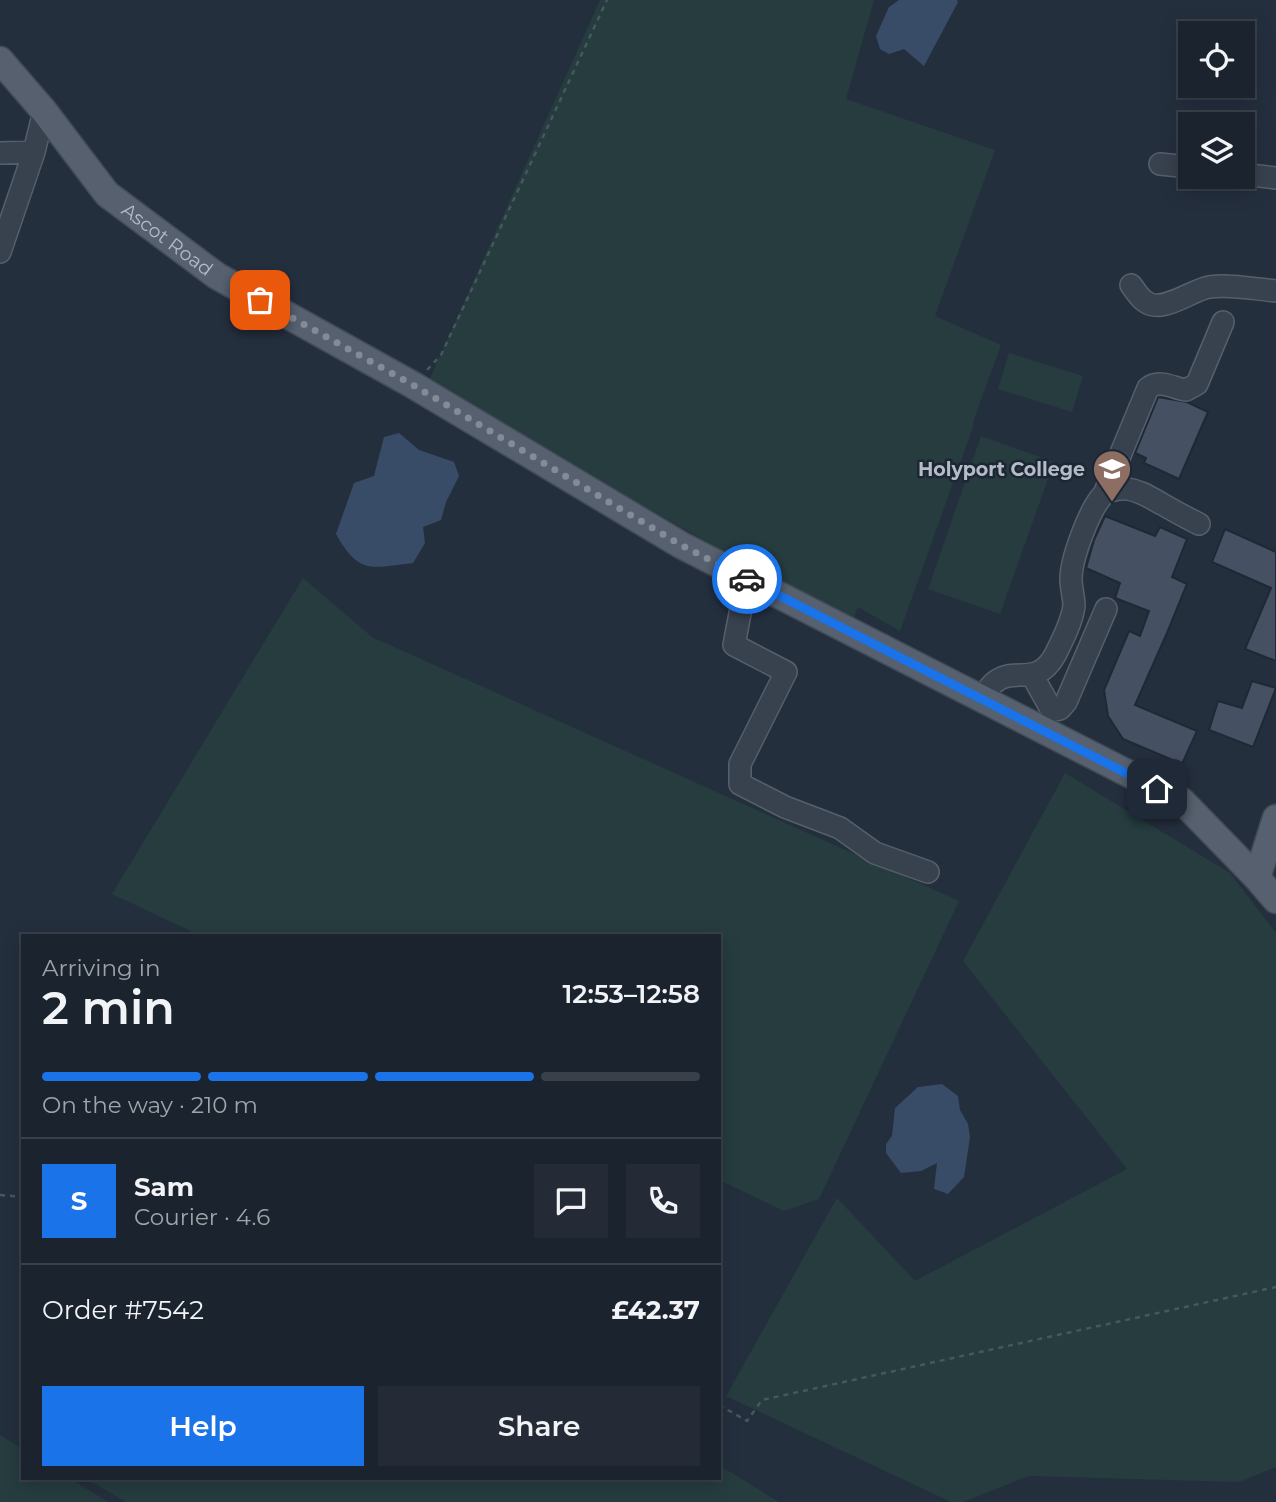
<!DOCTYPE html>
<meta charset="utf-8">
<style>
:root{--surface:#1b232e;--page:#242b36;--text:#f1f3f6;--muted:#a0a4aa;--line:#39404a;--accent:#1a73e8}
body{margin:0;font-family:Montserrat,sans-serif;background:var(--page);color:var(--text);height:100vh;display:flex;flex-direction:column;font-size:26px;white-space:nowrap}
*{box-sizing:border-box;margin:0}
p{font-size:23px;color:var(--muted)}
.icon{flex:none;width:38px;height:38px;fill:none;stroke:currentColor;stroke-width:2;stroke-linecap:round;stroke-linejoin:round}
.map{position:relative;flex:1;overflow:hidden}
.drawer{position:absolute;left:21px;top:934px;width:700px;height:546px;display:flex;flex-direction:column;background:var(--surface);border-radius:0px;box-shadow:0 4px 18px #0003,0 0 0 2px var(--line)}
.drawer>*{flex:none}
.fabs{position:absolute;left:1178px;top:21px;display:grid;gap:14px}
.fabs a{display:grid;place-items:center;width:77px;height:77px;border-radius:0px;background:var(--surface);box-shadow:0 4px 18px #0003,0 0 0 2px var(--line);font-size:35px}
.pin{position:absolute;display:grid;place-items:center;width:60px;height:60px;color:#fff;margin:-30px;border-radius:14px;box-shadow:0 4px 10px #0006}
.courier{position:absolute;display:grid;place-items:center;width:70px;height:70px;margin:-35px;border:5px solid #1a73e8;border-radius:50%;background:#fff;color:#222;box-shadow:0 2px 9px #0007}
.summary em{font-style:normal;font-weight:600}
.summary div{display:flex;flex-direction:column-reverse}
.summary{display:flex;align-items:center;justify-content:space-between;height:119px;padding:0 21px}
h1{font-size:46px;font-weight:600;line-height:52px}
.bar{display:grid;grid-template-columns:repeat(4,1fr);gap:10px 7px;align-content:center;height:84px;padding:0 21px}
.bar i{height:9px;border-radius:5px;background:var(--line)}
.bar .active{background:var(--accent)}
.bar p{grid-column:span 4}
.line{display:flex;align-items:center;gap:18px;padding:0 21px;border-top:2px solid var(--line)}
.line div{flex:1}
.round{display:grid;place-items:center;flex:none;width:74px;height:74px;border-radius:0px;background:var(--page)}
.button{display:flex;gap:14px;margin-top:auto;padding:14px 21px}
.button a{flex:1;height:80px;border-radius:0px;background:var(--accent);color:#fff;font-size:28px;font-weight:600;line-height:80px;text-align:center}
.button a+a{background:var(--page);color:var(--text)}
.map>svg:first-child{display:block}
</style>
<div class="map">
<svg width="1276" height="1502" viewBox="0 0 1276 1502">
<rect width="100%" height="100%" fill="#242f3e"/>
<path fill="#263c3f" d="M600,0H874L846,99L995,150L935,316L1001,345L974,419L972,430L900,631L858,607L852,623L604,484L426,387Z
M1009,353L1083,376L1072,412L998,389Z
M981,436L1054,462L1000,614L928,589Z
M303,578L372,637L959,901L819,1199L784,1211L719,1180V936H201L112,894Z
M1065,773L1230,873L1276,933V1467L1239,1482L1029,1476L963,1502H951L726,1396L837,1198L915,1281L1127,1169L963,961Z
M0,1435L23,1449V1479H71L108,1502H0Z
M719,1465L779,1502H126L87,1479H719Z"/>
<path fill="#394c67" d="M899,0H957L958,2L924,66L904,49L889,54L880,49L876,36L889,7Z
M399,433L419,450L454,462L459,476L446,502L441,520L423,527L425,543L413,563C371,568 359,575 336,534L354,483L374,476L384,437Z
M942,1084L958,1096L960,1110L968,1124L970,1137L964,1177L948,1194L934,1189L937,1163L921,1171L901,1173L886,1153V1144L892,1136L895,1108L918,1087Z"/>
<path fill="#455162" stroke="#1f2835" stroke-width="2" d="M1158,397L1187,402L1208,412L1179,479L1144,463L1146,458L1135,453Z
M1105,516L1155,536L1160,527L1187,539L1172,577L1187,584L1167,633L1135,705L1197,731L1182,764L1123,739L1108,716L1104,690L1129,631L1140,636L1149,611L1115,598L1120,583L1086,568L1094,540Z
M1225,529L1276,552V661L1245,649L1271,588L1212,562Z
M1252,681L1276,688L1253,747L1209,730L1218,701L1242,708Z"/>
<g fill="none" stroke-linecap="round" stroke-linejoin="round">
<g stroke="#565f6c" stroke-width="24">
<path id="minor" d="M0,153L34,152
M1160,164L1190,167
M1242,174L1276,178
M0,252L34,152L44,111
M1131,285C1135,290 1140,299 1146,302C1162,314 1192,290 1209,287C1231,284 1254,289 1276,291
M1104,494L1148,388C1160,379 1173,388 1186,390L1197,384L1223,322
M751,581L742,603L734,645L786,672L740,764V784L785,807L840,828L875,853L928,872
M1032,675L1050,707L1055,710L1060,709L1066,702L1106,609
M983,699C986,693 989,686 995,682C1014,666 1037,688 1055,655C1062,641 1072,622 1074,606C1074,597 1071,588 1071,579C1071,559 1089,510 1103,495C1109,490 1120,488 1128,489C1141,491 1151,498 1162,504C1174,511 1187,518 1199,524"/>
</g>
<g stroke="#414a57" stroke-width="29">
<g id="major">
<path id="s1" d="M0,60L44,111L107,194L217,276L413,385L681,545L1182,801L1257,878L1276,900"/>
<path d="M1257,878L1276,818"/>
</g>
</g>
<path stroke="#44595c" stroke-width="2.5" stroke-dasharray="5 5" stroke-linecap="butt" d="M427,370L441,355L607,0
M0,1195L23,1197
M719,1405L747,1421L762,1400L1276,1287"/>
<use href="#minor" stroke="#38414e" stroke-width="21"/>
<use href="#major" stroke="#56606e" stroke-width="26"/>
</g>
<g fill="none" stroke-linecap="round" stroke-linejoin="round">
<path stroke="#828b98" stroke-width="7" stroke-dasharray="0 12.6" d="M260,300L413,385L681,545L747,579"/>
<path stroke="#1a73e8" stroke-width="9" d="M747,579L1157,789"/>
</g>
<defs>
<g id="school-pin" transform="scale(2.0125)"><path d="M0 17L-7.5 6A9.5 9.5 0 1 1 7.5 6Z" fill="#8d6e63" stroke="#1d2633"/><path d="M0-5L7-2L0 1L-7-2ZM-4 1L0 2.5L4 1V4Q0 6-4 4Z" fill="#fff"/></g>
</defs>
<g fill-rule="evenodd">
<use href="#school-pin" x="1112" y="469"/>
</g>
<g text-anchor="middle" stroke-width="5" stroke-linejoin="round" paint-order="stroke">
<g font-size="19" fill="#b4bcc9" stroke="#1d2633">
<text dy="7" stroke="none"><textPath href="#s1" startOffset="247">Ascot Road</textPath></text>
</g>
<g font-size="19" font-weight="bold" fill="#b4bcc9" stroke="#1d2633" text-anchor="end">
<text x="1085" y="476">Holyport College</text>
</g>
</g>
</svg>
<div class="fabs">
<a><svg class="icon" aria-label="locate" viewBox="0 0 24 24"><circle cx="12" cy="12" r="6"/><path d="M12 2v4M12 18v4M2 12h4M18 12h4"/></svg></a>
<a><svg class="icon" aria-label="layers" viewBox="0 0 24 24"><path d="M12 4l9 5-9 5-9-5zM3 14l9 5 9-5"/></svg></a>
</div>
<div class="pin" style="left:260px;top:300px;background:#ea580c"><svg class="icon" aria-label="bag" viewBox="0 0 24 24"><path d="M5 8h14l-1 12H6zM9 8a3 3 0 0 1 6 0"/></svg></div>
<div class="pin" style="left:1157px;top:789px;background:#1f2937"><svg class="icon" aria-label="home" viewBox="0 0 24 24"><path d="M3 11l9-7 9 7M6 9v11h12V9"/></svg></div>
<div class="courier" style="left:747px;top:579px"><svg class="icon" aria-label="car" viewBox="0 0 24 24"><path d="M5 17H2v-5l4-1 3-4h7l3 4 3 1v5h-3M9 17h6M6 11h13"/><circle cx="7" cy="17" r="2"/><circle cx="17" cy="17" r="2"/></svg></div>
<section class="drawer">
<div class="summary"><div><h1>2 min</h1><p>Arriving in</p></div><em>12:53–12:58</em></div>
<div class="bar"><i class="active"></i><i class="active"></i><i class="active"></i><i></i><p>On the way · 210 m</p></div>
<div class="line" style="height:126px"><b class="round" style="background:var(--accent);color:#fff">S</b><div><b>Sam</b><p>Courier · 4.6</p></div><a class="round"><svg class="icon" aria-label="chat" viewBox="0 0 24 24"><path d="M4 5h16v11H9l-5 4z"/></svg></a><a class="round"><svg class="icon" aria-label="phone" viewBox="0 0 24 24"><path d="M5 4h4l2 5-3 2q2 4 5 5l2-3 5 2v4C11 20 4 13 5 4z"/></svg></a></div>
<div class="line" style="height:91px"><div>Order #7542</div><b>£42.37</b></div>
<div class="button"><a>Help</a><a>Share</a></div>
</section>
</div>
